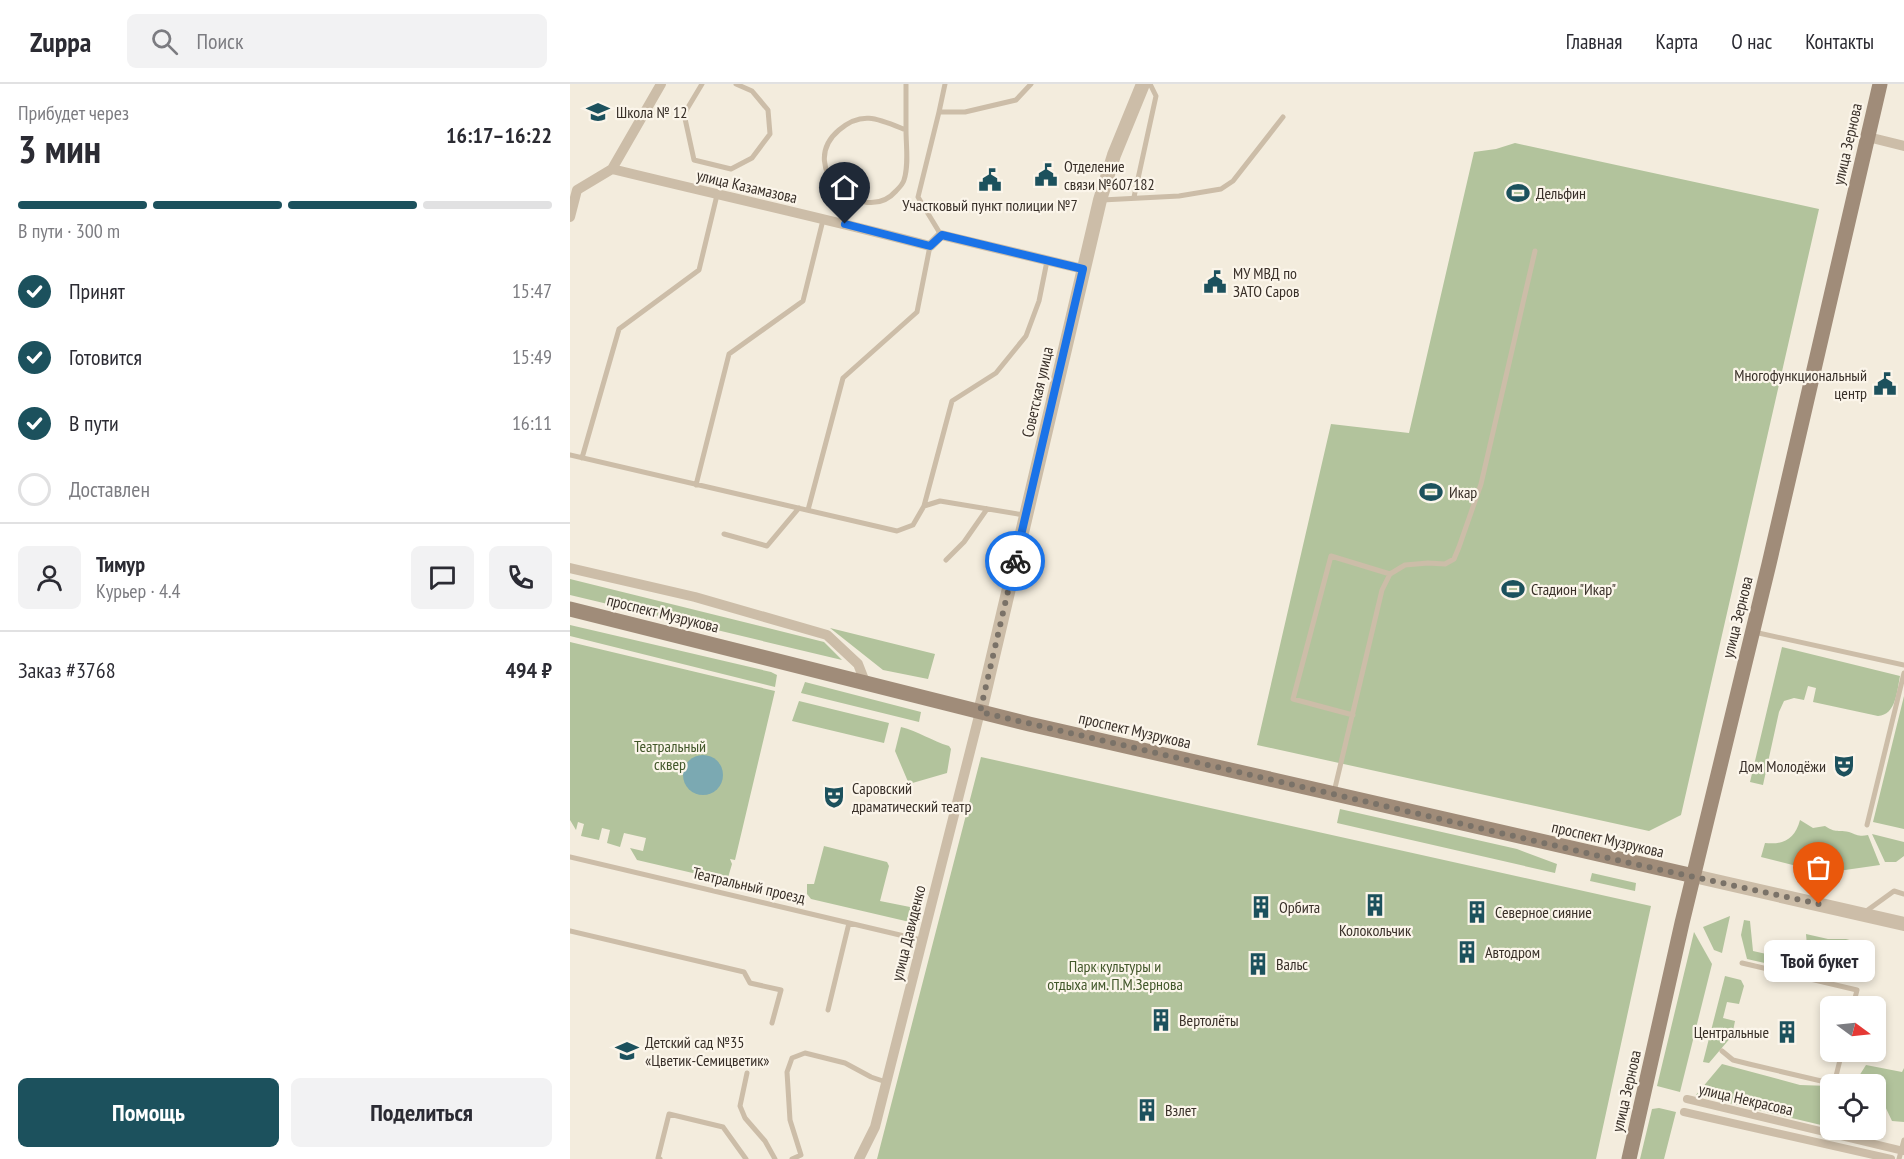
<!DOCTYPE html>
<html lang="ru">
<meta charset="utf-8">
<style>
:root{--surface:#fff;--page:#f2f2f3;--text:#2b2b33;--muted:#7c7c81;--line:#e1e1e2;--accent:#1c515d}
body{margin:0;font-family:"PT Sans Narrow",sans-serif;background:var(--page);color:var(--text);height:100vh;display:flex;flex-direction:column;font-size:22px;white-space:nowrap}
*{box-sizing:border-box;margin:0}
p{font-size:20px;color:var(--muted)}
.icon{flex:none;width:33px;height:33px;fill:none;stroke:currentColor;stroke-width:2;stroke-linecap:round;stroke-linejoin:round}
.map{position:relative;flex:1;overflow:hidden}
.drawer{display:flex;flex-direction:column;background:var(--surface);width:570px}
.drawer>*{flex:none}
.needle{width:39px;rotate:105deg}
.controls{position:absolute;left:1250px;top:912px;display:grid;gap:12px}
.controls a{display:grid;place-items:center;width:66px;height:66px;border-radius:9px;background:var(--surface);box-shadow:0 3px 9px #0003;font-size:30px}
.pin{position:absolute;display:grid;place-items:center;width:51px;height:51px;color:#fff;margin:-62px -26px;border-radius:50% 50% 50% 0;rotate:-45deg;box-shadow:0 0 6px #0007}
.pin .icon{rotate:45deg}
.courier{position:absolute;display:grid;place-items:center;width:60px;height:60px;margin:-30px;border:4px solid #1a73e8;border-radius:50%;background:#fff;color:#222;box-shadow:0 2px 8px #0007}
.bubble{position:absolute;height:42px;border-radius:9px;background:var(--surface);box-shadow:0 3px 9px #0003;font-size:20px;font-weight:600;line-height:42px;text-align:center}
.headline em{font-style:normal;font-weight:600}
.headline div{display:flex;flex-direction:column-reverse}
.headline{display:flex;align-items:center;justify-content:space-between;height:102px;padding:0 18px}
h1{font-size:39px;font-weight:600;line-height:45px}
.bar{display:grid;grid-template-columns:repeat(4,1fr);gap:9px 6px;align-content:center;height:72px;padding:0 18px}
.bar i{height:8px;border-radius:4px;background:var(--line)}
.bar .selected{background:var(--accent)}
.bar p{grid-column:span 4}
.line{display:flex;align-items:center;gap:15px;padding:0 18px;border-top:2px solid var(--line)}
.line div{flex:1}
.round{display:grid;place-items:center;flex:none;width:63px;height:63px;border-radius:9px;background:var(--page)}
ol{padding:0 18px;list-style:none}
li{display:flex;align-items:center;gap:18px;height:66px}
li p{margin-inline-start:auto}
li .icon{padding:6px;border-radius:50%;background:var(--accent);color:#fff;stroke-width:4}
li:last-child{color:var(--muted)}
li i{width:33px;height:33px;border:3px solid var(--line);border-radius:50%}
.button{display:flex;gap:12px;margin-top:auto;padding:12px 18px}
.button a{flex:1;height:69px;border-radius:9px;background:var(--accent);color:#fff;font-size:24px;font-weight:600;line-height:69px;text-align:center}
.button a+a{background:var(--page);color:var(--text)}
header{display:flex;align-items:center;gap:36px;box-sizing:border-box;height:84px;padding:0 30px;background:var(--surface);border-bottom:2px solid var(--line)}
header strong{font-size:28px}
nav{display:flex;gap:33px;margin-inline-start:auto;font-size:21px}
.search{width:420px;height:54px;background:var(--page);display:flex;align-items:center;gap:15px;box-sizing:border-box;padding:0 21px;border-radius:9px;color:var(--muted);font-size:22px}
main{display:flex;flex:1;min-height:0}
.map>svg:first-child{display:block}
</style>
<header>
<strong>Zuppa</strong>
<div class="search"><svg class="icon" aria-label="search" viewBox="0 0 24 24"><circle cx="10" cy="10" r="6"/><path d="M15 15l6 6"/></svg>Поиск</div>
<nav><a>Главная</a><a>Карта</a><a>О нас</a><a>Контакты</a></nav>
</header>
<main>
<section class="drawer">
<div class="headline"><div><h1>3 мин</h1><p>Прибудет через</p></div><em>16:17–16:22</em></div>
<div class="bar"><i class="selected"></i><i class="selected"></i><i class="selected"></i><i></i><p>В пути · 300 m</p></div>
<ol>
<li><svg class="icon" aria-label="check" viewBox="0 0 24 24"><path d="M5 12l5 5 9-10"/></svg>Принят<p>15:47</p></li>
<li><svg class="icon" aria-label="check" viewBox="0 0 24 24"><path d="M5 12l5 5 9-10"/></svg>Готовится<p>15:49</p></li>
<li><svg class="icon" aria-label="check" viewBox="0 0 24 24"><path d="M5 12l5 5 9-10"/></svg>В пути<p>16:11</p></li>
<li><i></i>Доставлен</li>
</ol>
<div class="line" style="height:108px"><a class="round"><svg class="icon" aria-label="person" viewBox="0 0 24 24"><circle cx="12" cy="8" r="4"/><path d="M4 21q1-7 8-7t8 7"/></svg></a><div><b>Тимур</b><p>Курьер · 4.4</p></div><a class="round"><svg class="icon" aria-label="chat" viewBox="0 0 24 24"><path d="M4 5h16v11H9l-5 4z"/></svg></a><a class="round"><svg class="icon" aria-label="phone" viewBox="0 0 24 24"><path d="M5 4h4l2 5-3 2q2 4 5 5l2-3 5 2v4C11 20 4 13 5 4z"/></svg></a></div>
<div class="line" style="height:78px"><div>Заказ #3768</div><b>494 ₽</b></div>
<div class="button"><a>Помощь</a><a>Поделиться</a></div>
</section>
<div class="map">
<svg width="1334" height="1075" viewBox="0 0 1334 1075">
<rect width="100%" height="100%" fill="#f3ecdd"/>
<path fill="#b2c39c" d="M945,59L1249,125L1111,731L1079,747L687,661L761,340L839,349L904,68L926,65Z
M0,495L254,558L272,576L0,511Z
M0,541L201,588L207,591L205,603L0,552Z
M260,544L365,570L358,595L313,586Z
M0,558L205,607L165,776L160,775L162,780L157,797L67,776L60,764L73,767L76,754L54,749L50,763L37,759L40,746L32,744L29,756L11,752L14,740L8,738L6,746L0,736Z
M1212,563L1330,592C1327,607 1326,631 1308,632L1243,618L1246,604L1238,602L1234,616L1224,614L1214,617L1209,628L1193,701L1180,698Z
M235,598L351,628L349,638L231,609Z
M1334,612V745L1303,738Z
M229,617L319,639L314,659L222,637Z
M331,643C348,647 362,657 379,662L381,665L377,689L339,700L325,667Z
M411,673L1081,822L1026,1075H307Z
M770,725L947,765L987,780L985,789L767,739Z
M1230,736L1243,744L1255,742C1267,750 1268,745 1279,748C1287,751 1290,753 1298,751L1310,781L1254,789L1191,773L1195,759C1214,761 1225,755 1230,736Z
M1302,750L1334,758V772L1326,778H1315Z
M254,762L317,778L319,782L310,817L350,825L344,839L241,815L237,810V800H244Z
M1022,789L1066,799L1065,807L1020,797Z
M1160,832L1152,869L1144,866L1133,843Z
M1174,836L1180,837L1183,867L1201,871L1199,880L1177,875L1171,851Z
M1124,848L1142,880L1110,1008L1087,1002Z
M1236,850L1258,855H1276L1287,858L1282,878L1256,893L1207,881L1209,871L1221,872L1237,862Z
M1155,892L1171,896L1174,902L1169,920L1157,918L1153,934L1165,937L1162,952L1139,979L1133,978Z
M1152,980L1230,1001L1260,1002L1251,1041L1126,1011Z
M1296,981L1332,988L1334,984V1038L1322,1037L1304,999L1284,1000Z
M1089,1024L1106,1028L1094,1075H1070L1082,1025Z"/>
<path fill="#7ba9b2" d="M113 691a20 20 0 1 1 40 0a20 20 0 1 1-40 0Z"/>
<g fill="none" stroke-linecap="round" stroke-linejoin="round">
<path stroke="#ccbda8" stroke-width="5" d="M132,0L114,30L124,76L161,85L182,74L200,50L198,26L182,7L166,0
M336,0C336,15 336,31 336,46C336,62 339,81 334,96C333,100 329,104 326,107C294,144 224,84 269,46C292,26 309,35 336,46
M369,28L375,0
M564,113L586,12L580,0
M532,116L609,112L651,105L663,97L713,33
M371,151L348,113L369,28H395L446,16L461,0
M0,371L327,447L343,441L354,422L370,417L454,431
M12,374L49,245L129,186L147,111
M126,401L159,270L233,217L253,136
M354,422L382,317L426,289L456,252L469,217L477,177
M238,426L273,294L347,228L360,162
M154,450L197,462L229,424
M376,476L394,458L417,425
M1184,548L1334,581
M783,631L723,615L761,472L820,490
M764,708L812,506L820,490L835,481L858,479L875,480L884,475L889,463L911,400L965,167
M1297,741L1334,589
M0,773L351,856
M1295,828L1324,807L1334,810
M0,847L174,888L180,899L211,906L202,939
M1172,879L1287,906L1283,922
M258,926L279,839
M1152,967L1163,976L1179,980L1264,1000L1272,968
M1272,969L1293,973L1309,967
M177,989L170,1022L175,1034L195,1057L205,1075
M90,1075L88,1074L99,1030L153,1043L176,1075
M222,1075L231,1071L220,1036L217,988L222,974L235,969L275,979L301,993L316,998
M1329,1075L1334,1056"/>
<path stroke="#ccbda8" stroke-width="8" d="M1117,1015L1334,1067
M1114,1028L1321,1075"/>
<path stroke="#ccbda8" stroke-width="10" d="M1298,53L1334,62
M42,85C148,111 254,134 360,162L371,151L513,185
M0,133L7,106L42,85L91,0
M0,484L125,513L257,551L288,580L295,598
M289,1075L305,1043L410,628"/>
<path stroke="#ccbda8" stroke-width="14" d="M410,628L530,116L544,71L573,0
M1124,792L1334,840"/>
<path stroke="#a08c79" stroke-width="15" d="M0,525L459,640L1124,792
M1059,1075L1112,839L1199,480L1310,0"/>
</g>
<g fill="none" stroke-linecap="round" stroke-linejoin="round">
<path stroke="#7a7268" stroke-width="6" stroke-dasharray="0 10.8" d="M445,477L410,628L1064,780L1249,820"/>
<path stroke="#1a73e8" stroke-width="8" d="M275,140L360,162L372,151L513,185L445,477"/>
</g>
<defs>
<g id="school-bare" transform="scale(1.8)"><path d="M0-5L7-2L0 1L-7-2ZM-4 1L0 2.5L4 1V4Q0 6-4 4Z" fill="#1c515d" stroke="#fbf5ea" stroke-width="2.5" paint-order="stroke"/></g>
<g id="civic-bare" transform="scale(1.8)"><path d="M-.6-6.5H3V-4.5H.6V-3L4-1V1h2V6H-6V1h2V-1L-.6-3ZM-1.2 2.5V6h2.4V2.5Z" fill="#1c515d" stroke="#fbf5ea" stroke-width="2.5" paint-order="stroke"/></g>
<g id="stadium-bare" transform="scale(1.8)"><path d="M0-5a6.5 5 0 1 0 0 10a6.5 5 0 1 0 0-10ZM-3.5-1.8h7v3.6h-7Z" fill="#1c515d" stroke="#fbf5ea" stroke-width="2.5" paint-order="stroke"/></g>
<g id="theatre-bare" transform="scale(1.8)"><path d="M-5-5.5Q0-4 5-5.5V0Q5 5 0 6Q-5 5-5 0ZM-3.3-2.5H-1v1.5H-3.3ZM1-2.5H3.3v1.5H1ZM-2.8 1Q0 5.5 2.8 1Z" fill="#1c515d" stroke="#fbf5ea" stroke-width="2.5" paint-order="stroke"/></g>
<g id="building-bare" transform="scale(1.8)"><path d="M-4-6H4V6H1V3H-1V6H-4ZM-2.5-4.3h1.7v1.8h-1.7ZM.8-4.3h1.7v1.8H.8ZM-2.5-1h1.7V.8h-1.7ZM.8-1h1.7V.8H.8Z" fill="#1c515d" stroke="#fbf5ea" stroke-width="2.5" paint-order="stroke"/></g>
</defs>
<g fill-rule="evenodd">
<use href="#school-bare" x="28" y="28"/>
<use href="#civic-bare" x="476" y="91"/>
<use href="#civic-bare" x="420" y="96"/>
<use href="#stadium-bare" x="948" y="109"/>
<use href="#civic-bare" x="645" y="198"/>
<use href="#civic-bare" x="1315" y="300"/>
<use href="#stadium-bare" x="861" y="408"/>
<use href="#stadium-bare" x="943" y="505"/>
<use href="#theatre-bare" x="1274" y="682"/>
<use href="#theatre-bare" x="264" y="713"/>
<use href="#building-bare" x="805" y="821"/>
<use href="#building-bare" x="691" y="823"/>
<use href="#building-bare" x="907" y="828"/>
<use href="#building-bare" x="897" y="868"/>
<use href="#building-bare" x="688" y="880"/>
<use href="#building-bare" x="591" y="936"/>
<use href="#building-bare" x="1217" y="948"/>
<use href="#school-bare" x="57" y="967"/>
<use href="#building-bare" x="577" y="1026"/>
</g>
<g text-anchor="middle" stroke-width="4.5" stroke-linejoin="round" paint-order="stroke">
<g font-size="16" fill="#393029" stroke="#fbf5ea" text-anchor="start">
<text x="46" y="34">Школа № 12</text>
<text x="494" y="88">Отделение<tspan x="494" dy="18">связи №607182</tspan></text>
<text x="966" y="115">Дельфин</text>
<text x="420" y="127" text-anchor="middle">Участковый пункт полиции №7</text>
<text x="663" y="195">МУ МВД по<tspan x="663" dy="18">ЗАТО Саров</tspan></text>
<text x="1297" y="297" text-anchor="end">Многофункциональный<tspan x="1297" dy="18">центр</tspan></text>
<text x="879" y="414">Икар</text>
<text x="961" y="511">Стадион "Икар"</text>
<text x="1256" y="688" text-anchor="end">Дом Молодёжи</text>
<text x="282" y="710">Саровский<tspan x="282" dy="18">драматический театр</tspan></text>
<text x="709" y="829">Орбита</text>
<text x="925" y="834">Северное сияние</text>
<text x="805" y="852" text-anchor="middle">Колокольчик</text>
<text x="915" y="874">Автодром</text>
<text x="706" y="886">Вальс</text>
<text x="609" y="942">Вертолёты</text>
<text x="1199" y="954" text-anchor="end">Центральные</text>
<text x="75" y="964">Детский сад №35<tspan x="75" dy="18">«Цветик-Семицветик»</tspan></text>
<text x="595" y="1032">Взлет</text>
</g>
<g font-size="16" fill="#393029" stroke="#fbf5ea">
<text transform="translate(1277 60) rotate(-77)" y="6">улица Зернова</text>
<text transform="translate(177 102) rotate(13)" y="6">улица Казамазова</text>
<text transform="translate(467 308) rotate(-77)" y="6">Советская улица</text>
<text transform="translate(93 529) rotate(14)" y="6">проспект Музрукова</text>
<text transform="translate(1167 533) rotate(-76)" y="6">улица Зернова</text>
<text transform="translate(565 646) rotate(13)" y="6">проспект Музрукова</text>
<text transform="translate(1038 755) rotate(13)" y="6">проспект Музрукова</text>
<text transform="translate(179 801) rotate(13)" y="6">Театральный проезд</text>
<text transform="translate(338 849) rotate(-76)" y="6">улица Давиденко</text>
<text transform="translate(1056 1007) rotate(-77)" y="6">улица Зернова</text>
<text transform="translate(1176 1015) rotate(13)" y="6">улица Некрасова</text>
</g>
<g font-size="16" fill="#43582b" stroke="#fbf5ea">
<text x="100" y="668">Театральный<tspan x="100" dy="18">сквер</tspan></text>
<text x="545" y="888">Парк культуры и<tspan x="545" dy="18">отдыха им. П.М.Зернова</tspan></text>
</g>
</g>
</svg>
<div class="controls">
<a><svg class="needle" viewBox="-14 -14 28 28"><path d="M0-13l5 13h-10z" fill="#e53935"/><path d="M0 13l5-13h-10z" fill="#7c7c81"/></svg></a>
<a><svg class="icon" aria-label="locate" viewBox="0 0 24 24"><circle cx="12" cy="12" r="6"/><path d="M12 2v4M12 18v4M2 12h4M18 12h4"/></svg></a>
</div>
<div class="pin" style="left:1249px;top:820px;background:#ea580c"><svg class="icon" aria-label="bag" viewBox="0 0 24 24"><path d="M5 8h14l-1 12H6zM9 8a3 3 0 0 1 6 0"/></svg></div>
<div class="pin" style="left:275px;top:140px;background:#1f2937"><svg class="icon" aria-label="home" viewBox="0 0 24 24"><path d="M3 11l9-7 9 7M6 9v11h12V9"/></svg></div>
<div class="courier" style="left:445px;top:477px"><svg class="icon" aria-label="bike" viewBox="0 0 24 24"><circle cx="6" cy="16" r="4"/><circle cx="18" cy="16" r="4"/><path d="M6 16l4-8h5l3 8M10 8l3 8H6M13 5h3"/></svg></div>
<div class="bubble" style="left:1194px;top:856px;width:111px">Твой букет</div>
</div>
</main>
